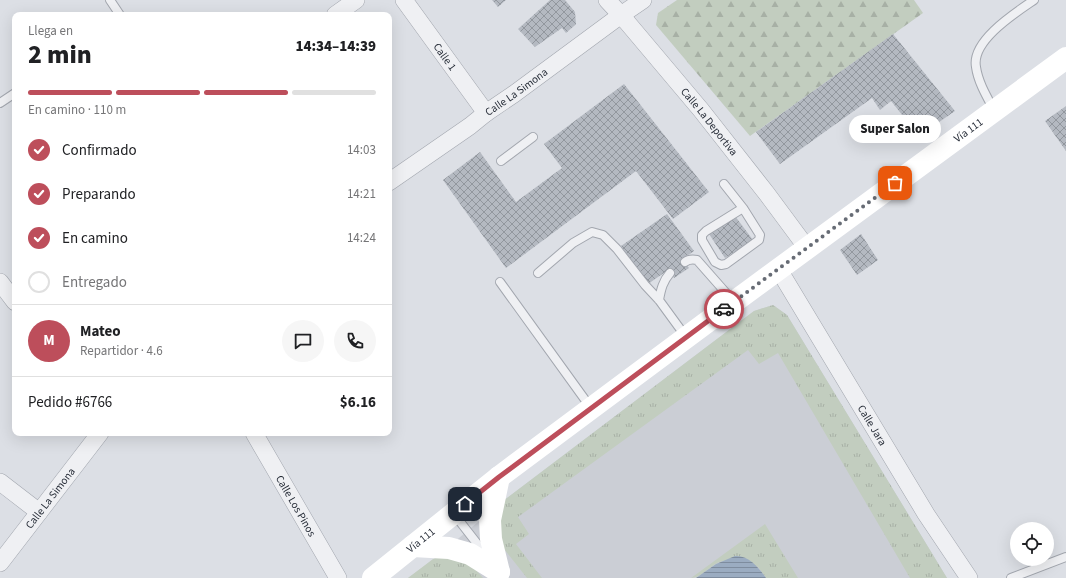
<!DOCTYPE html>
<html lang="es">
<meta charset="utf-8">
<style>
:root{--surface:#fff;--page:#f6f6f6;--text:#202124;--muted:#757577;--line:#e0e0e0;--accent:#bd4e5b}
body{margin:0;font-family:"Source Sans 3",sans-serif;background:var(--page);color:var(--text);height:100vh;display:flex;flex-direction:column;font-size:15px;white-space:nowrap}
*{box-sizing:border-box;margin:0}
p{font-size:13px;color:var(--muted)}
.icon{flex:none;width:22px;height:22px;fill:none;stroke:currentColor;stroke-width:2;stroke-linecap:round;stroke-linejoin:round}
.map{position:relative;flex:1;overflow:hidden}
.sheet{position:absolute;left:12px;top:12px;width:380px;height:424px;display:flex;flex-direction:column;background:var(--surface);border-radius:8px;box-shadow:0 4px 16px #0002}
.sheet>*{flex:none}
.buttons{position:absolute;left:1010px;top:522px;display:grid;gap:8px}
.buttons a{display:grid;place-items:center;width:44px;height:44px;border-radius:50%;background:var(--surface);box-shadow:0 4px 16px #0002;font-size:20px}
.pin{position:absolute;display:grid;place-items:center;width:34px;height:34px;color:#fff;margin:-17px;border-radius:8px;box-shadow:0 2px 6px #0006}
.courier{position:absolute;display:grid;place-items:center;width:40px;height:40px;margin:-20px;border:3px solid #bd4e5b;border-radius:50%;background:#fff;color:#222;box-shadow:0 1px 5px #0007}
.bubble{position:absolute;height:28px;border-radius:14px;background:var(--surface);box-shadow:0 4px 16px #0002;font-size:13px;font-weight:800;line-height:28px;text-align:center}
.overview em{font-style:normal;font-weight:800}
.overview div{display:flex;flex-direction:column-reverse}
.overview{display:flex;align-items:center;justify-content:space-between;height:68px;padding:0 16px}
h1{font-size:26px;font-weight:800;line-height:30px}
.bar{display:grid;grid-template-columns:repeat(4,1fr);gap:6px 4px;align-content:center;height:48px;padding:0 16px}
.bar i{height:5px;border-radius:3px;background:var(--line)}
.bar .current{background:var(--accent)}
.bar p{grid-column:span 4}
.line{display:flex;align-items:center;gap:10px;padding:0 16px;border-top:1px solid var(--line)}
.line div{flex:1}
.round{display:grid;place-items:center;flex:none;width:42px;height:42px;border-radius:21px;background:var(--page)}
ol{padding:0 16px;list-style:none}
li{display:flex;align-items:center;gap:12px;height:44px}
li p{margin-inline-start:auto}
li .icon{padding:4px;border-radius:50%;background:var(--accent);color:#fff;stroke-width:4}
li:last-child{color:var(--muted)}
li i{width:22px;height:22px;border:2px solid var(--line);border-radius:50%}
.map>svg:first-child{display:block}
</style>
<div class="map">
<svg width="1066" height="578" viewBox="0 0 1066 578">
<defs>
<pattern id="grass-tufts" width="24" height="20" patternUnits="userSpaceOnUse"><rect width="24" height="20" fill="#c2cdbf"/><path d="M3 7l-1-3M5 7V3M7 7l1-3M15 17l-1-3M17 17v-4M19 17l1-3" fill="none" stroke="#a7b0a5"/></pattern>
<pattern id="forest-firs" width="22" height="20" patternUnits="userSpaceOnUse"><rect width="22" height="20" fill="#c2cdbf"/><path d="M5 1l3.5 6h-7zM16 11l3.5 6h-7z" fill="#a7b0a5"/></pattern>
<pattern id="water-rules" width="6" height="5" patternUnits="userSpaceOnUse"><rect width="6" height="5" fill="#9bacc1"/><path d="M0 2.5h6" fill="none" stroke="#7e8c9e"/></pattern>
<pattern id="building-cross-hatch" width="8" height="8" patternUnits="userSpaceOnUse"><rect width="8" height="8" fill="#b4b9c1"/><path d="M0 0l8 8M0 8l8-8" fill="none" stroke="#92979e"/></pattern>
</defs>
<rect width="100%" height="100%" fill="#dcdfe5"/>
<path fill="#cbced5" d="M773,305L787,315L947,578H408L434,559L503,501L754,311Z"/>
<path fill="url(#grass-tufts)" d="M773,305L787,315L947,578H910L778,353L759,364L748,350L518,517L529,534L516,544L542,578H527L500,544L499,510L503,501L754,311Z
M765,524L798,578H766L758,567C749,565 733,561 725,561C712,561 704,578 691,578Z
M447,554L458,557L476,570L483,578H408L433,559Z"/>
<path fill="url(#forest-firs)" d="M677,0H914L923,13L750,136L656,25L658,13Z"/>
<path fill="url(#water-rules)" d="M735,556C749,555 759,568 766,578H696L716,564Z"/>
<path fill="url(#building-cross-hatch)" d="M492,0H506L498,7Z
M550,0H565L575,12L576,24L566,33L562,28L535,47L518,29Z
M893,34L955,111L919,136L891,101L880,110L872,98L780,164L756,132Z
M624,84L709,192L673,219L636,171L506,268L443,180L480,152L516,202L562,168L544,144Z
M1066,106V151L1045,121Z
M667,214L694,251L682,259L689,268L674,278L668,270L648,284L621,246Z
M735,216L753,240L725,258L709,234Z
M861,234L878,260L857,275L840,250Z"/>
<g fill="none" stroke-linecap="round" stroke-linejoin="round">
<g stroke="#a2a6ae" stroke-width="10">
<path id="lane" d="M110,0L120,15
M0,103L15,93
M994,110C987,97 978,82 976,67C971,41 1015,13 1034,0
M501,161L533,137
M724,184L743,208L760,235L759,240L726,264L721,265L715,262L702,240V235L706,231L743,208
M685,262C689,259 692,259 697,260L734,302
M538,273L573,243L592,232L603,235L617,249L645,285L659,300L686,337
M500,282L591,408
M659,300C661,289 663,281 670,273
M454,514L486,555
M1011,578L1066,557"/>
</g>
<g stroke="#a2a6ae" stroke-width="18">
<g id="street">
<path id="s1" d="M404,0L486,113"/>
<path id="s2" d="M607,0L621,15L701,110L767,194L807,248"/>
<path d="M335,15L356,0"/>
<path id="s3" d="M389,182L470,126L486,113L514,94L621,15L643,0"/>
<path id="s4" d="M779,270L926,514L969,578"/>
<path d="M0,282L15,302"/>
<path id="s5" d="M254,433L338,578"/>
<path d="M0,482L39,512"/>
<path id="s6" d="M0,563L100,433"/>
</g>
</g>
<use href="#lane" stroke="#eff0f3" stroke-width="8"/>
<use href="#street" stroke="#eff0f3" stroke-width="17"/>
<g stroke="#fff" stroke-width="22">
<path d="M413,546L449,548L470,554L499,572"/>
<path d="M499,572L491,539L490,520L499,477"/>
<path id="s7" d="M373,578L499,477L734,302L1066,58"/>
</g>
</g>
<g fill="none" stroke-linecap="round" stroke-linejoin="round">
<path stroke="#676c75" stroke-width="4" stroke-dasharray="0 7.2" d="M724,309L895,183"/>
<path stroke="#bd4e5b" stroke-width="5" d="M465,504L499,477L724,309"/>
</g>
<g text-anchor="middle" stroke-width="4" stroke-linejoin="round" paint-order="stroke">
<g font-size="11" fill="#282e39" stroke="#ebeef3">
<text dy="4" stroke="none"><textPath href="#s1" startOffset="70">Calle 1</textPath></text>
<text dy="4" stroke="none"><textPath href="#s3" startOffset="156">Calle La Simona</textPath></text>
<text dy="4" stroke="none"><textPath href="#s2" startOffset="159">Calle La Deportiva</textPath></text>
<text dy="4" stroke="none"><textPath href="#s7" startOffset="745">Vía 111</textPath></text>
<text dy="4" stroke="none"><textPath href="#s4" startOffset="181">Calle Jara</textPath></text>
<text dy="4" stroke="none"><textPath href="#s6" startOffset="82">Calle La Simona</textPath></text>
<text dy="4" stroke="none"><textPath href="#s5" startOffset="84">Calle Los Pinos</textPath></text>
<text dy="4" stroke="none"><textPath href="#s7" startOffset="61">Vía 111</textPath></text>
</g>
</g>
</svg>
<div class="buttons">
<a><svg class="icon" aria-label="locate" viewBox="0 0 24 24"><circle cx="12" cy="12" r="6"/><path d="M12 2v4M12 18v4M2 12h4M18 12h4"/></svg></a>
</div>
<div class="pin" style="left:895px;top:183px;background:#ea580c"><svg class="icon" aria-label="bag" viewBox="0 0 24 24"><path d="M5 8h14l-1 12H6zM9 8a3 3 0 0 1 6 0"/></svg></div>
<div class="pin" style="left:465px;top:504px;background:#1f2937"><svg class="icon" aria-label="home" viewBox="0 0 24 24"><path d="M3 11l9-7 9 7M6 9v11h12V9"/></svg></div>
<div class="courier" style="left:724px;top:309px"><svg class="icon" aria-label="car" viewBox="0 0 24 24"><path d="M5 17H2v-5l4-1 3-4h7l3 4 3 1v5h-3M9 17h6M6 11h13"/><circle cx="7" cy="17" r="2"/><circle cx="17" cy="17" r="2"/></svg></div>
<div class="bubble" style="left:849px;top:115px;width:92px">Super Salon</div>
<section class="sheet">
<div class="overview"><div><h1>2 min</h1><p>Llega en</p></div><em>14:34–14:39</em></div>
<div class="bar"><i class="current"></i><i class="current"></i><i class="current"></i><i></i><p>En camino · 110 m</p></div>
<ol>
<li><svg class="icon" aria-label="check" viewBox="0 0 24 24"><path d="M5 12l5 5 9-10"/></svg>Confirmado<p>14:03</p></li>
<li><svg class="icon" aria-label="check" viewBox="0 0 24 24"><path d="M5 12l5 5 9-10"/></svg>Preparando<p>14:21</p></li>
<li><svg class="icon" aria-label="check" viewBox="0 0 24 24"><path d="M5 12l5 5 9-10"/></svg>En camino<p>14:24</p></li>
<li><i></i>Entregado</li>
</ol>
<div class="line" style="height:72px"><b class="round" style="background:var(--accent);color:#fff">M</b><div><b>Mateo</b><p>Repartidor · 4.6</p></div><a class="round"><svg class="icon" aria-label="chat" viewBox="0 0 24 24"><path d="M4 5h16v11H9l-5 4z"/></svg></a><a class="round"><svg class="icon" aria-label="phone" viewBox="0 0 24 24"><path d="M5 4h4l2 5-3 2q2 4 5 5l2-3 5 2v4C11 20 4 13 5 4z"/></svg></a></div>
<div class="line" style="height:52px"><div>Pedido #6766</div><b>$6.16</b></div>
</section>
</div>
